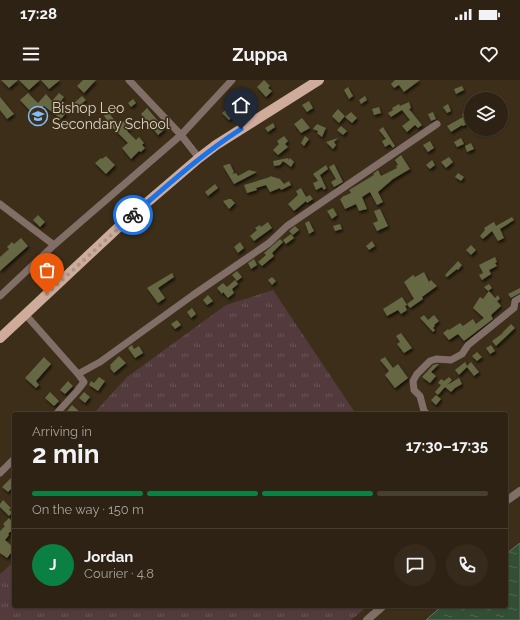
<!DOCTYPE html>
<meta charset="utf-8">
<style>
:root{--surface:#2d2213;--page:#352a1c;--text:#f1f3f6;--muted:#a7a4a0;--line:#483f33;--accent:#0b8043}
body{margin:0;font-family:Raleway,sans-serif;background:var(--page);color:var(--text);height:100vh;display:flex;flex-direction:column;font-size:15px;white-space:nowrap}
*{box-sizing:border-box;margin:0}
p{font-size:13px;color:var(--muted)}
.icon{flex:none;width:22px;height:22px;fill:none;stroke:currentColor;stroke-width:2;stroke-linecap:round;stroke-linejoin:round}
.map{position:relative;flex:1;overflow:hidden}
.details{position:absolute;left:12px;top:332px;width:496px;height:196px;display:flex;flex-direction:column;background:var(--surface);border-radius:4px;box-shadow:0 1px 3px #0004,0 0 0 1px var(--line)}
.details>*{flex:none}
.tools{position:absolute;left:464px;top:12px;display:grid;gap:8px}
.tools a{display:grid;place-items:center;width:44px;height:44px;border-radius:50%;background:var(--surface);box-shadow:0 1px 3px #0004,0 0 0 1px var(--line);font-size:20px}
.pin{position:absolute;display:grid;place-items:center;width:34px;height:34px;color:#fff;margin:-41px -17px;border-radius:50% 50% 50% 0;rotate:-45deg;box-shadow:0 0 4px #0007}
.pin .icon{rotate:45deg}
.courier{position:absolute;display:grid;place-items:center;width:40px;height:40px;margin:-20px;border:3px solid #1a73e8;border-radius:50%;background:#fff;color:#222;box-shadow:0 1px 5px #0007}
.head em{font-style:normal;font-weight:700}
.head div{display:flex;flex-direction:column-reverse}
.head{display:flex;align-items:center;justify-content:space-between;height:68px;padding:0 20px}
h1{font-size:26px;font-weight:700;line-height:30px}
.bar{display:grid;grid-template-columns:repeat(4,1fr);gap:6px 4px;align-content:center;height:48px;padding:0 20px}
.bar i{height:5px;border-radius:3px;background:var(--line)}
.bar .on{background:var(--accent)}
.bar p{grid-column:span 4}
.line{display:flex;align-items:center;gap:10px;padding:0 20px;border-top:1px solid var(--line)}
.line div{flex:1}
.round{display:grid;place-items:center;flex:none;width:42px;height:42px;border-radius:21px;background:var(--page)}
.status{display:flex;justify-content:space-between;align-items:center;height:28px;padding:0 20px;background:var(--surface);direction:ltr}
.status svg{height:11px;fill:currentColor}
header{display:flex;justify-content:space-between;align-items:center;height:52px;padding:0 20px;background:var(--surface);font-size:18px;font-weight:700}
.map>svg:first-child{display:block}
</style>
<div class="status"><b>17:28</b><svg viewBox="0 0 49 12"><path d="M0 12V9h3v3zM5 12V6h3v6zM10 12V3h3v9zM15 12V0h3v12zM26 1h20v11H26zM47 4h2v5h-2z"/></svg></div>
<header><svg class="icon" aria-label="menu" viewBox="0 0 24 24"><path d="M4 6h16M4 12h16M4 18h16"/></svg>Zuppa<svg class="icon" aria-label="heart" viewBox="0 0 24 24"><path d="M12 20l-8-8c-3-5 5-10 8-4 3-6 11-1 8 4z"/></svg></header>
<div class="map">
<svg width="520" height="540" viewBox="0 0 520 540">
<defs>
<pattern id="grass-tufts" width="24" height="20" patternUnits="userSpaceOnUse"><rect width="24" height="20" fill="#523a3d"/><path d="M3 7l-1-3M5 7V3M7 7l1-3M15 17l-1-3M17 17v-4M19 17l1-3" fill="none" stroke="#6a5658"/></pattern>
<pattern id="water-ripples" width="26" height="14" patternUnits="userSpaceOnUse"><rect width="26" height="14" fill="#324f35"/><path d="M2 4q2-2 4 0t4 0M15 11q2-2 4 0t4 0" fill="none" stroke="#4f6751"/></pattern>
<filter id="shadow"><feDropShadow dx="1.5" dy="2.5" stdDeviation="1" flood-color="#0009"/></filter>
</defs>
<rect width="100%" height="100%" fill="#3c2e19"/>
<path fill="url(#grass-tufts)" d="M273,210L356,334H93L127,297L226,225Z
M14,479V526H368L351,540H0V494L10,485Z"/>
<path fill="url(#water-ripples)" stroke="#657760" d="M520,463V540H426L442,526H506V474Z"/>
<path fill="#656842" filter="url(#shadow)" d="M1,0H18L9,8Z
M19,0H40L29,10Z
M41,0H60L49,9Z
M83,0H96L84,13L77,6Z
M264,0L270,6L268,8L272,11L266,17L257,7Z
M395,0H420L404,12L399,5L394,8L391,4Z
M462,6L464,10L456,14L454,9Z
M348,7L353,16L349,19L344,10Z
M28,13L38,23L46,14L52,21L59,13L64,17L57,26L66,33L61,39L44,26L34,35L20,20Z
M82,16L86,20L78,27L74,23Z
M365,16L367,20L361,24L359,20Z
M0,17L14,34L7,39L0,30Z
M251,18L255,22L248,29L244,25Z
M133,19L136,23L131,27L128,23Z
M237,21L245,28L235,39L233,37L229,40L222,33L230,26L231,27Z
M309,21L313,28L307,32L302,25Z
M409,22L411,28L409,29L422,45L418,48L415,45L407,52L402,46L410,40L402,30L391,37L388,33L393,30L392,28L399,24L400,26Z
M448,24L451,31L447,33L443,27Z
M379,27L381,33L374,35L372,29Z
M147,28L165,49L158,55L141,34Z
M338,29L345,36L339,43L332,36Z
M471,29V42L463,46L462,45L451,52L447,46L463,37L462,34Z
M108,32L117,43L121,40L123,42L125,40L131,47L127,51L136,60L139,57L144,63L142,65L145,68L141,72L139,71L131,79L122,68L128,63L113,48L104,36Z
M351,32L357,38L352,43L345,37Z
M433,32L436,39L431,41L428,34Z
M302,38L310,48L301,53L294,44Z
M273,43L275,47L268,52L265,48Z
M317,44L326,48L322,57L317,53L318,51L313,49L316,45H317Z
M341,46L347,51L343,55L337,50Z
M383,47L395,66L393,68L390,64L385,67L382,61L386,59L379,50Z
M284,56L288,61L285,64L288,67L278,75L273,70L279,64L277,61Z
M305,56L309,59L304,66L301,63Z
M338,58L334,62L336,65L333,69L326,62Z
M461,58L464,64L457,67L454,62Z
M430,61L434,68L428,72L423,65Z
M471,63L474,69L467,72L465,66Z
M401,75L410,89L393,99L378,112L383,122L377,125L370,112L362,117L367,129L359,131L356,124L345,129L340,119L342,118V117L351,113L349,110L374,95L373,94L378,90L381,96L397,88L396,86L398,85L395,80Z
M106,76L115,85L106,94L95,83L101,78L102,79Z
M449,77L453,82L446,88L441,82Z
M288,78L289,80L290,78L294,82L291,87L283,81L280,85L274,86L273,81Z
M432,80L435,85L430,89L426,85Z
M228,84H230L234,92L232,94L236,93L238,96L249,90L257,92L234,104L223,86Z
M334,84L343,102L334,107L331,102L336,99L329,87Z
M326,85L328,89L320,95L326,108L324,110L322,107L316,110L313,103L318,101L313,94Z
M458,93L464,97L461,101L455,97Z
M270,96L280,99L284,104L289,101L291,105L281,110L280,108L270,112L266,105L256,108L257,110L247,113L244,105L270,97Z
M215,104L218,108L208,116L205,112Z
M301,108L306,117L310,115L313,119L307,123L306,121L294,131L288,124L298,115L296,111Z
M229,119H231L235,123L229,129L223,121Z
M333,128L337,135L332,139L327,131Z
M380,129L388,146L377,151L373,143L378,141L374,131Z
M38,135L45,142L40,147L33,140Z
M512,137L514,140L500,149L504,158L498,161L492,151L483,159L480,156L485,150L484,148L492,143L494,142L496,146Z
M309,141L314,151L309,154L305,143Z
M268,142L272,148L254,161L250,156L257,150L255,148L260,145L261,147Z
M340,144L342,149L335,151L333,146Z
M295,146L299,150L293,155L289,151Z
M291,154L294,158L286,164L283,160Z
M21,158L28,166L0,191V177L9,169L7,167L12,162L14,164Z
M280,159L283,162L272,173L274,176L262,186L258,182L266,175L264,173Z
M372,161L375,166L369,170L366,166Z
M240,162L244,168L238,173L234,167Z
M471,165L476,170L471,175L466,170Z
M495,177L497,182L495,183L497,186L489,190L491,194L482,200L479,195L483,193L479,185Z
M254,179L257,185L251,189L248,183Z
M458,181L462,185L458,190L457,189L447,197L445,195Z
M237,191L242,197L237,201L232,195Z
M424,192L429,202L431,200L437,206L422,217L423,219L410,228L407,224L414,219L404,202L413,195L415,197Z
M172,193L174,197L158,208L165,218L158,223L147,208Z
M272,197L276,201L272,205L268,200Z
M235,200L238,204L232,209L234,213L228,218L223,212L222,214L217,208L223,203L227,207Z
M489,204L492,208L488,211L484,207Z
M520,208V213L511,218L508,214Z
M489,211L495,218L498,215L500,219L497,221L501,226L491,235L493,239L464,261L458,254L449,260L443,253L448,249L449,250L460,243L463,246L473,239L476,244L484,238L473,228L480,217L483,219Z
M208,215L213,221L207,225L203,220Z
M402,217L407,225L405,226L407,230L401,234L398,230L387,236L383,229Z
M192,228L196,234L191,238L187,232Z
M424,235L428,240L434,235L439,241L434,245L435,246L433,248L435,250L433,252L420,238Z
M177,240L181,245L175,249L171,244Z
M511,244L515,248L496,266L492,261L503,253H502Z
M401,253L412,268L404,273L397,264L400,262L396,256Z
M132,265L134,269L139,266L143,273L135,278L128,268Z
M491,265L495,271L490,274L486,268Z
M477,272L482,277L477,281L472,276Z
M119,276L126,283L114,293L110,288L111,287L110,285Z
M44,277L51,284L36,301L39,305L36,308L25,298Z
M385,277L393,288L398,284L408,298L395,308L385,295L389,291L380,280Z
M465,282L467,286L471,282L479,292L474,296L467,287L459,295L455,290Z
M437,284H439L431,292L436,296L430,303L422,297L433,285Z
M99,297L105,301L98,311L89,305L91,301L94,303Z
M449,297L452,300L447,305L459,298L462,304L455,308L451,312L445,307L438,315L435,312L441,305L438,303L441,299L444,301Z
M68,301L73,306L65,314L60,310Z
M50,312L59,321L54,326L45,318Z
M84,312L90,317L85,323L79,318Z
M436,315L441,319L436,325L431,320Z
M72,325L82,334H70L67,331Z
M14,395V406L8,412L2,407Z
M3,420L11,428L9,430L13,432L9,436L0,427V424Z
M9,438L14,444V448L8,454L9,455L5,460L14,468V469L7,478L0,473V451L5,446L3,444Z"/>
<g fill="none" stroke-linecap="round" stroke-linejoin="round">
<path stroke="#806e67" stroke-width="7" d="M129,0L181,55L199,78
M0,124L54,165
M0,216L54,165L181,55L232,0
M25,234L78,294L100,282L193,215L269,163L287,146L437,44
M56,334L77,311L84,302L78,294
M427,334L424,331L420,316L414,310L413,301L417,294L430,281L436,279L451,280L462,274L468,265L514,228L515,221L520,218
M0,393L14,379"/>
<path stroke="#806e67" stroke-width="8" d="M506,421L520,411
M367,540L383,526"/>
<path stroke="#cfab9c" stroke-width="10" d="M0,258L123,143L199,78L216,65L319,0"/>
</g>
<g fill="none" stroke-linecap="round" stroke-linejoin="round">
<path stroke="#a49989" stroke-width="4" stroke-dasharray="0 7.2" d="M47,214L133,135"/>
<path stroke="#1a73e8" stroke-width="5" d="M133,135C169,104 202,74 241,49"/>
</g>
<defs>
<g id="school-ring" transform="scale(1)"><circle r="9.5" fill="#3c2e19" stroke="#80bdfa" stroke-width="1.5"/><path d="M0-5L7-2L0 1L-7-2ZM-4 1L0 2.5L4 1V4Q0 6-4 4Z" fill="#80bdfa"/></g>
</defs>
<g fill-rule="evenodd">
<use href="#school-ring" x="38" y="36"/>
</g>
<g text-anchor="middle" stroke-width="3.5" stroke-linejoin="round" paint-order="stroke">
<g font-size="14" fill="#dcd3c6" stroke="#3c2e19" text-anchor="start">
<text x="52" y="33">Bishop Leo<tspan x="52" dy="16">Secondary School</tspan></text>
</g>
</g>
</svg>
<div class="tools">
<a><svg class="icon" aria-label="layers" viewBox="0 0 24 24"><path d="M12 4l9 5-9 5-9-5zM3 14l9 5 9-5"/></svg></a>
</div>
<div class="pin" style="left:47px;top:214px;background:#ea580c"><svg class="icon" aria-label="bag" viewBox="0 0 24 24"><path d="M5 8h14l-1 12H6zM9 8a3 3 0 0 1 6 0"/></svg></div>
<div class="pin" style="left:241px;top:49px;background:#1f2937"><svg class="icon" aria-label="home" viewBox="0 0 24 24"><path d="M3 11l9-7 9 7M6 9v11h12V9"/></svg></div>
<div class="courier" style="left:133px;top:135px"><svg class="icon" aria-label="bike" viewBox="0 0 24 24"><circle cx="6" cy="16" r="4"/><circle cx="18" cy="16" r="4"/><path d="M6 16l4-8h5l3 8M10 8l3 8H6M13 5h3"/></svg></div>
<section class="details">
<div class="head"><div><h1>2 min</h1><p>Arriving in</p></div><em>17:30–17:35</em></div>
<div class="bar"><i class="on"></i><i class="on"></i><i class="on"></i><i></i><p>On the way · 150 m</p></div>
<div class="line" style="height:72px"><b class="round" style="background:var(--accent);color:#fff">J</b><div><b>Jordan</b><p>Courier · 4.8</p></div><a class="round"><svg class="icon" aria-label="chat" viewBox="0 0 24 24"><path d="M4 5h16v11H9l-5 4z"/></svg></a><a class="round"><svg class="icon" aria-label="phone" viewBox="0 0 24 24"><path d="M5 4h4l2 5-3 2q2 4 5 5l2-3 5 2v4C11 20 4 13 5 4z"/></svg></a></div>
</section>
</div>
